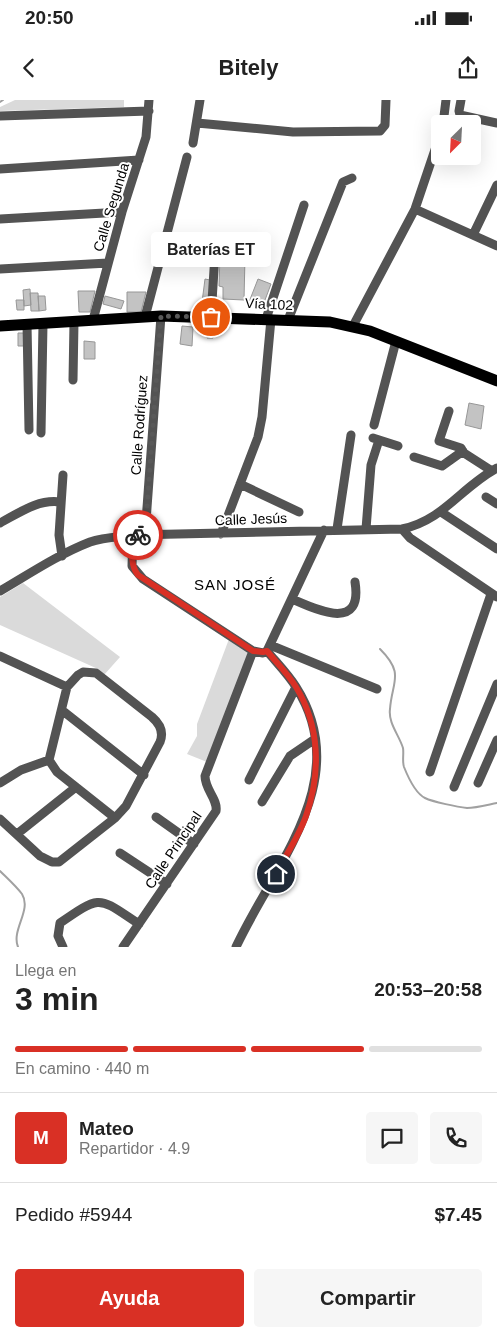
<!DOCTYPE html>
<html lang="es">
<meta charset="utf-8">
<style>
:root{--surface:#fff;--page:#f6f6f6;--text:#222;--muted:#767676;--line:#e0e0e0;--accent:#d93025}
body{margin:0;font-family:Helvetica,sans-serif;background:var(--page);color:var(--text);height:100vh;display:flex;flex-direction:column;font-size:19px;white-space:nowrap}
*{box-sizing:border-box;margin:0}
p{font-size:16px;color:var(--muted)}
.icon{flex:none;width:28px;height:28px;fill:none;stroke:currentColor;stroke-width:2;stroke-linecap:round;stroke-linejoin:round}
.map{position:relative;height:847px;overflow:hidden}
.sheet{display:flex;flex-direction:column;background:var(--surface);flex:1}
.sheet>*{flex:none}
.needle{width:32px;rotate:204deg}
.tools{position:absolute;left:431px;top:15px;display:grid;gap:10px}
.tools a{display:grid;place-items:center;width:50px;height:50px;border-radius:5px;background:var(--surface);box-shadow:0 5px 20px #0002;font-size:25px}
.pin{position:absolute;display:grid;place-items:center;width:42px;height:42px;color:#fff;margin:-21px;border:2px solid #fff;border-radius:50%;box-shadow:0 1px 5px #0007}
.courier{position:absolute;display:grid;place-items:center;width:50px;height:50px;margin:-25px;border:4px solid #d93025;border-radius:50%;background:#fff;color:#222;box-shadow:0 1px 6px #0007}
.bubble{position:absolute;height:35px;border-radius:5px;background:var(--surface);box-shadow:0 5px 20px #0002;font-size:16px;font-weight:600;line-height:35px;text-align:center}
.head em{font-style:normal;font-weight:600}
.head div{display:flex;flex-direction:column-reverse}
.head{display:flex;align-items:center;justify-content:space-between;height:85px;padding:0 15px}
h1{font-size:32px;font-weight:600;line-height:38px}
.bar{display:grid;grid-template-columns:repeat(4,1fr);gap:8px 5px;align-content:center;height:60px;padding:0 15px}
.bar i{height:6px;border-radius:4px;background:var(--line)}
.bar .active{background:var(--accent)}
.bar p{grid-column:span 4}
.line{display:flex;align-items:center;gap:12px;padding:0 15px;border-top:1px solid var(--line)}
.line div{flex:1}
.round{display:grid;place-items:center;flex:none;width:52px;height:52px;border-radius:5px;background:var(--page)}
.cta{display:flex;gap:10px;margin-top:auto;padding:10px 15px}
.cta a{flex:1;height:58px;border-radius:5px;background:var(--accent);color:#fff;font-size:20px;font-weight:600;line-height:58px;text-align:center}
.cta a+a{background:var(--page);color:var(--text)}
.status{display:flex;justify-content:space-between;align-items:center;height:35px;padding:0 25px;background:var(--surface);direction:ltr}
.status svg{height:14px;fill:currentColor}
header{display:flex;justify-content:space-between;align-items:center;height:65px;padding:0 15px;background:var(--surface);font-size:22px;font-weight:600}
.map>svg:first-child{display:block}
</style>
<div class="status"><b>20:50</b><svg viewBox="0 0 49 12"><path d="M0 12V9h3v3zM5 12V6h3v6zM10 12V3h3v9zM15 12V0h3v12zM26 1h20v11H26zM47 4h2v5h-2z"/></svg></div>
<header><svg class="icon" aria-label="back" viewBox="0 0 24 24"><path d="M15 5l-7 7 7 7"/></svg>Bitely<svg class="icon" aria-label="share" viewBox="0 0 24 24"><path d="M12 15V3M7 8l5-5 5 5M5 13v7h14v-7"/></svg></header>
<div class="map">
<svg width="497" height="847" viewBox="0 0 497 847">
<rect width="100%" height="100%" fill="#fff"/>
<path fill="#dadada" d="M15,0H124V7L0,11V7Z
M23,483L120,557L104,575L98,569L0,525V497Z
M229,539L249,553L207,662L187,654L197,636V624Z"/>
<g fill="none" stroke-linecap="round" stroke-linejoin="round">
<path stroke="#a1a1a1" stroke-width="2" d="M0,2L3,0
M380,549C405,574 392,581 390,609C388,623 399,635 403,648C404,654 402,661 404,667C408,677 415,693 425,698C433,702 458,707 467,708C476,708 487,705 497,703
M0,771C7,778 16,786 22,794C32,810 11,830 18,847"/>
</g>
<path fill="#c3c3c3" stroke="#979797" d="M220,156L245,157L244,200L223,199V187L219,186Z
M205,179L210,180V209L201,210Z
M258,179L271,184L262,208L249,202Z
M30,189L31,205L24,206L23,190Z
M78,191H95L90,212H79Z
M127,192H146L141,212H127Z
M30,193H38L39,211H31Z
M38,196H45L46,210L39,211Z
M105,196L124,201L121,209L103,204Z
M16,200H24V210H17Z
M208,224L214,225L213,238H207Z
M182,226L193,227L192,246L180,244Z
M18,233H25V246H18Z
M84,241L95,242V259H84Z
M469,303L484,306L481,329L465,325Z"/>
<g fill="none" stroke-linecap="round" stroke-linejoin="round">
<path stroke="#535353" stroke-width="9" d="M461,0L459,11L460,15L497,23
M0,16L149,11
M197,23L293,32L380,31L385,25L386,0
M443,24L446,0
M193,43L200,0
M0,69L139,60
M415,109L497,146
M0,119L122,112
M473,135L497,85
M0,169L108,163
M145,217L187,57
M211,217L215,154
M266,219L304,105
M93,220L122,112L146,37L149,0
M288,220L343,82L352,78
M27,224L29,330
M353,226L415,109L440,35
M73,280L74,222
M449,311L439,341L461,348L464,353L492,371
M374,325L396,241
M41,333L43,224
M373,338L398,346
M414,357L442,366L463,351
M240,384L299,412
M486,397L497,404
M441,412L497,449
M0,423C19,413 38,399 60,402
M337,429L351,335
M366,429L371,365L379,340
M402,429L410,438L497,497
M221,434L258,337L262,317L271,219
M133,435L132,466L143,479L253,551L263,553L267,551L324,430
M145,435L161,216
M62,456L59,435L63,375
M0,491C29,474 59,454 90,442C104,437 119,437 133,435L402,429C444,420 461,387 497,368
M292,499C317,510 363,532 355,482
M270,545L377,589
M0,556L67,587
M63,611L144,675
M49,660L57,672L115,718
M430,672L491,494
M249,680L296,587
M0,683L21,670L49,660L67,587L78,575L83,572L96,573L152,617C160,624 164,632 160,642L126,706L115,718L59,762H52L40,756L0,719
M478,683L497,640
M454,687L497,584
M262,702L290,656L315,639
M156,717L194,744
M17,734L76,687
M120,753L167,784
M63,847L58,836L60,823C102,794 98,797 139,824
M123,847L216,711C218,699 205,690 205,676L253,551
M236,847C274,765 355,680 296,587C288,574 276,562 267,551"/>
<path stroke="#000" stroke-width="11" d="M0,226L161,216L330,222L370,231L497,281"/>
</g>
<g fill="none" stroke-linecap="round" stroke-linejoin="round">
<path stroke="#595959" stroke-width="5" stroke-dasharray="0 9" d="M138,435H145L161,216L211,217"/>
<path stroke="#d93025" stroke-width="6" d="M138,435H133C133,448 129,464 138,475L253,551L263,552L267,551C276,562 288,574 296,587C320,626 321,673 306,716C299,736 286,755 276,774"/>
</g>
<g text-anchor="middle" stroke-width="4" stroke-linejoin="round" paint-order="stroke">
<g font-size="14" fill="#000" stroke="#fff">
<text transform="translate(111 107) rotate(-73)" y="5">Calle Segunda</text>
<text transform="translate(269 204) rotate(3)" y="5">Vía 102</text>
<text transform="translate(139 325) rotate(-86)" y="5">Calle Rodríguez</text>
<text transform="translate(251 419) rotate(-2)" y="5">Calle Jesús</text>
<text transform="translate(173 750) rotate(-56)" y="5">Calle Principal</text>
</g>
<g font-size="15" letter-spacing="1" fill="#000" stroke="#fff">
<text x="235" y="490">SAN JOSÉ</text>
</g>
</g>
</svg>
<div class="tools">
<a><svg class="needle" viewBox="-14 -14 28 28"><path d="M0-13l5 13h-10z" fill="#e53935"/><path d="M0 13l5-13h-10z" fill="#767676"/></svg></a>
</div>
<div class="pin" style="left:211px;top:217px;background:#ea580c"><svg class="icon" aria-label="bag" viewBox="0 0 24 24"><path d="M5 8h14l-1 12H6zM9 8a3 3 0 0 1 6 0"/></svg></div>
<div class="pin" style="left:276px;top:774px;background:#1f2937"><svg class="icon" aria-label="home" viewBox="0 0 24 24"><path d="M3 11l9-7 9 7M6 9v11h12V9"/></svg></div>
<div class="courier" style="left:138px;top:435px"><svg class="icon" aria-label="bike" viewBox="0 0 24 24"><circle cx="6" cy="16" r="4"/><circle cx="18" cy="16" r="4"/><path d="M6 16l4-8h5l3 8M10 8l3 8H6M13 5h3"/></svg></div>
<div class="bubble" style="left:151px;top:132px;width:120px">Baterías ET</div>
</div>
<section class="sheet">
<div class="head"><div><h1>3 min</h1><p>Llega en</p></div><em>20:53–20:58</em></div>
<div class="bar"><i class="active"></i><i class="active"></i><i class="active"></i><i></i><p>En camino · 440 m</p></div>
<div class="line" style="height:90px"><b class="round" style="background:var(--accent);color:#fff">M</b><div><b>Mateo</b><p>Repartidor · 4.9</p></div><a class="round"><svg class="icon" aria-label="chat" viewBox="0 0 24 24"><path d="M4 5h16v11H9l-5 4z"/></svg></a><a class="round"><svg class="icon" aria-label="phone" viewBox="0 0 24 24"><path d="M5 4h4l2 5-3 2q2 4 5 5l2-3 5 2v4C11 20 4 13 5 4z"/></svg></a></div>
<div class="line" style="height:65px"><div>Pedido #5944</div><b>$7.45</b></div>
<div class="cta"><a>Ayuda</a><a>Compartir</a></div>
</section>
